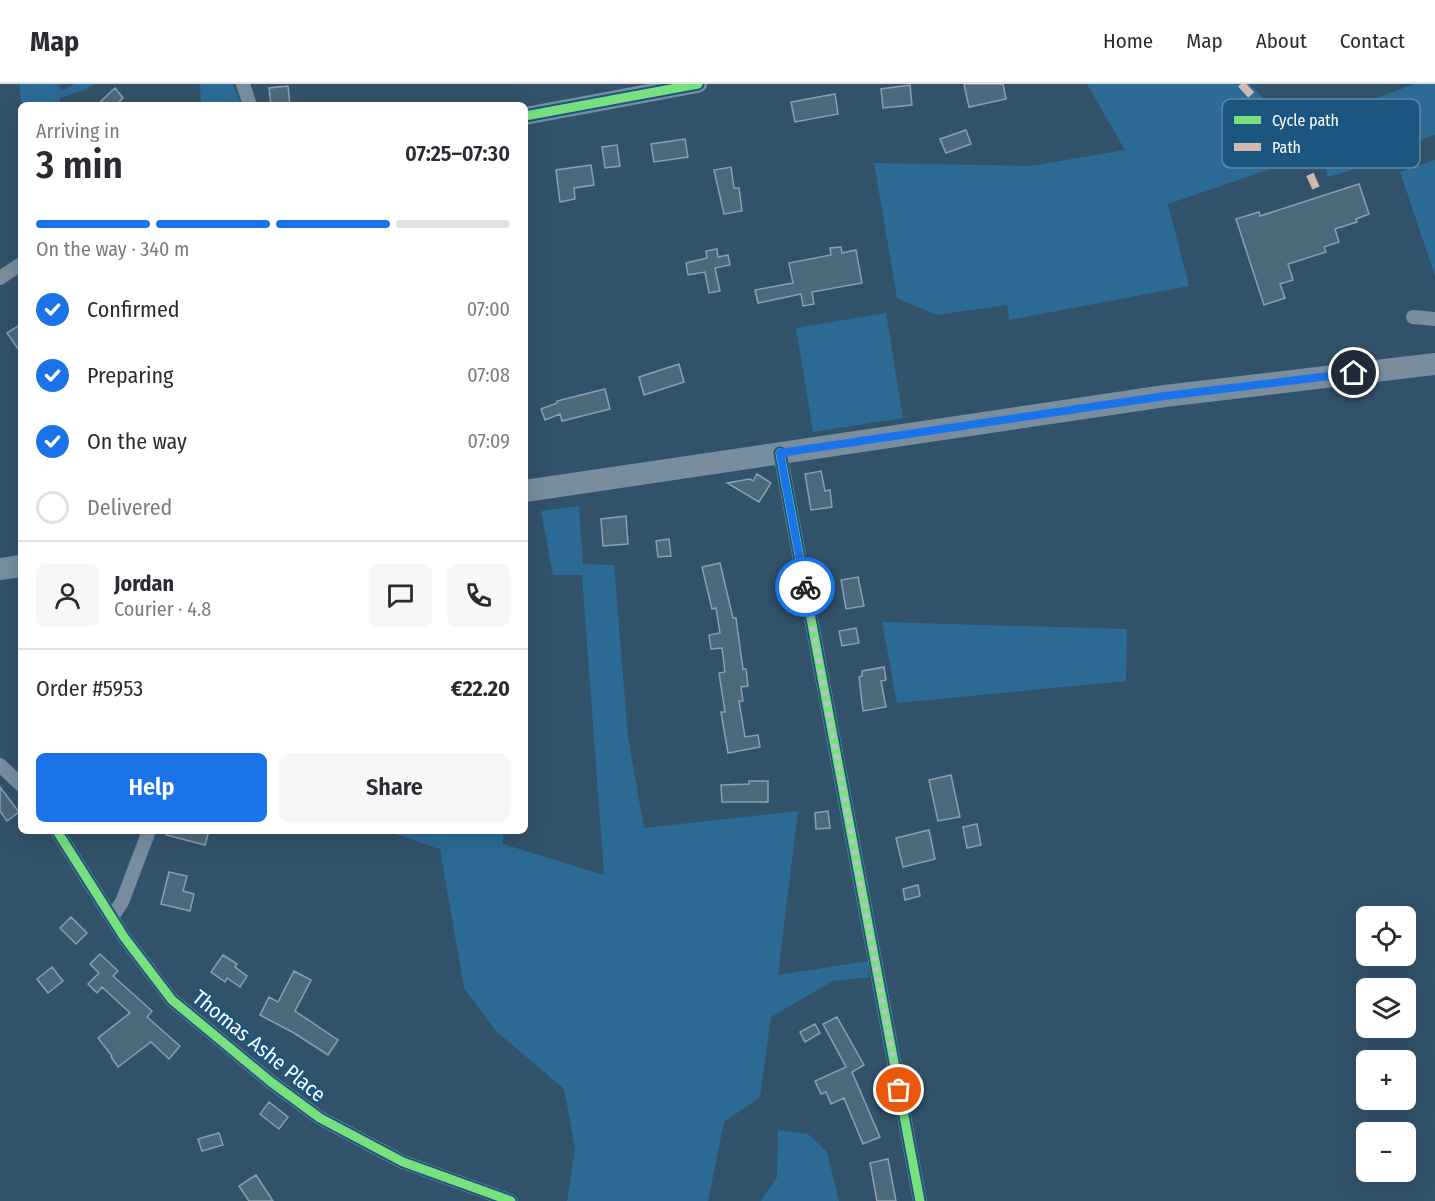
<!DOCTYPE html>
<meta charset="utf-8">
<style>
:root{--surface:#fff;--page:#f7f7f7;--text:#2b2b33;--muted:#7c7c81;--line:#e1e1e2;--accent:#1a73e8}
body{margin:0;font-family:"Fira Sans Condensed",sans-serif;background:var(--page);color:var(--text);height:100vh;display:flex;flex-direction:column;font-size:22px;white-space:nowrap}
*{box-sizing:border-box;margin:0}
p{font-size:20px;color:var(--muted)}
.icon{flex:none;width:33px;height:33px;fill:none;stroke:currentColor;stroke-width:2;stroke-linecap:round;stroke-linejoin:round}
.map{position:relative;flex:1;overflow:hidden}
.side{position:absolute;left:18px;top:18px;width:510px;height:732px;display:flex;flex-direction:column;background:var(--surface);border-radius:9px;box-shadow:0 6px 24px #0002}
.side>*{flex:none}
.fabs{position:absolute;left:1356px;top:822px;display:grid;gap:12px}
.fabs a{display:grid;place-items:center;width:60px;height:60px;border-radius:9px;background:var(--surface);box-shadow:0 6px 24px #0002;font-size:30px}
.pin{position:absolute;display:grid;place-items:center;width:51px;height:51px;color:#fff;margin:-26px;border:3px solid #fff;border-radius:50%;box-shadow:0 2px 6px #0007}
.courier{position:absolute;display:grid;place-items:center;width:60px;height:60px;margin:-30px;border:4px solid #1a73e8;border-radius:50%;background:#fff;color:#222;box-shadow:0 2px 8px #0007}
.head em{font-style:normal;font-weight:600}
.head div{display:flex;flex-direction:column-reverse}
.head{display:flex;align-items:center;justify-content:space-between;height:102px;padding:0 18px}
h1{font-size:39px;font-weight:600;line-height:45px}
.bar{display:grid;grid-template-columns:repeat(4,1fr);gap:9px 6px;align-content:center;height:72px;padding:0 18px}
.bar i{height:8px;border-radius:4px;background:var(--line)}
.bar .active{background:var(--accent)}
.bar p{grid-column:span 4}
.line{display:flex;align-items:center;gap:15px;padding:0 18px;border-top:2px solid var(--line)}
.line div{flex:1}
.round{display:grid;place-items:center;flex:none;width:63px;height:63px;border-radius:9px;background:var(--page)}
ol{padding:0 18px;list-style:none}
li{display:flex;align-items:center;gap:18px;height:66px}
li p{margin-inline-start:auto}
li .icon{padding:6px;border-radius:50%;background:var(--accent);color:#fff;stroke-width:4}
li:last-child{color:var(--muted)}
li i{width:33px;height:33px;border:3px solid var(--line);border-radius:50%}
.cta{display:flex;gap:12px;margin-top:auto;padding:12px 18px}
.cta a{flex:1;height:69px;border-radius:9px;background:var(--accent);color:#fff;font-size:24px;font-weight:600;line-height:69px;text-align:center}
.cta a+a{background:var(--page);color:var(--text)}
header{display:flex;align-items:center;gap:36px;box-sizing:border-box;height:84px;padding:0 30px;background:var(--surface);border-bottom:2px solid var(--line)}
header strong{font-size:28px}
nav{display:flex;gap:33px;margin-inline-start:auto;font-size:21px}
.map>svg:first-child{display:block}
</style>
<header>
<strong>Map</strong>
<nav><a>Home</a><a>Map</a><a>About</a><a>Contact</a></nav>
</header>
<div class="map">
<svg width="1435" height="1117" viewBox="0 0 1435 1117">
<rect width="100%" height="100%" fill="#325269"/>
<path fill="#2b6b96" d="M20,0H59L61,7L75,0H95L84,6L60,14V21H24L20,15Z
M200,0H233L242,21H201Z
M1087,0H1249L1295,45L1291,63L1297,76L1168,120L1189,202L1009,236L1007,221L937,231L897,214L874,79L1030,82L1125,66Z
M1415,0H1435V51L1395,65L1376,14Z
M1378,39L1389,75L1328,93L1317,57Z
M1435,76V192L1400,88Z
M886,229L903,334L813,348L796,244Z
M579,422L583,480L614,481L628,653L644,744L798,727L778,891L868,877L869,893L833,897L771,933L760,1013L724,1038L708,1117H567L575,1064L564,1005L496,947L464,904L440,765L386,747H503V760L604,791L582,491H553L541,427Z
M882,538L1127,545L1126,597L897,619Z
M778,1046L808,1050L827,1068L839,1117H761L777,1093Z"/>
<path fill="#4e687b" stroke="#8ba0ae" stroke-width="1.5" d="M964,0H1003L1006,15L969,23Z
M910,1L912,21L883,24L881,5Z
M288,2L290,21H271L269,4Z
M115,4L123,14L116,21H97Z
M835,10L838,30L795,38L791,18Z
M966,46L971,60L946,69L940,55Z
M685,55L688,73L654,78L651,60Z
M617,61L620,82L605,84L602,63Z
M591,81L594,101L574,104L575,115L560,118L556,86Z
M731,83L734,104H739L742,127L724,130L714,86Z
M1359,100L1369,130L1356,135L1357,138L1335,145L1339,158L1324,163L1326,168L1288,180L1293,196L1280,200L1285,214L1264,221L1236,135L1259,128L1260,132Z
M841,163L842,169L856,166L862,199L812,208L814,220L803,222L801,210L758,219L755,206L793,199L789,179L831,171L830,164Z
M717,165L718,173L728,171L730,181L715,184L720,207L709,209L705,188L688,191L686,179L707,174L706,167Z
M21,240V269L7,249Z
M679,280L684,298L644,311L639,293Z
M605,305L610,325L562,337L560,330L545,336L541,325L557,319V317Z
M821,387L825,407L830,406L832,423L811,426L805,390Z
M757,390L771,399L759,418L727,399L750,395L753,397Z
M626,432L628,460L603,462L601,435Z
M669,455L671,472L658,473L656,457Z
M720,479L733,534H736L743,585H746L748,602L741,603L743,617H739L745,653L758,651L760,663L728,669L721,628H725L719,589L725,588L722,564L711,565L709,551L720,549L716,524L712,525L702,483Z
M858,493L864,522L846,525L841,496Z
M856,544L859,559L842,562L839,547Z
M884,583L886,596L881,597L886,623L863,627L859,593L862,592V587Z
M951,691L960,733L938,737L929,696Z
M749,697H768V718H722L721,701L749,700Z
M0,703L19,728L7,737L0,727Z
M828,727L830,744L816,745L815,729Z
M977,740L981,761L967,764L963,743Z
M929,746L935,775L903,783L896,754Z
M166,747H209L205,761L166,751Z
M169,788L187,792L183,807L194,810L190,827L161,820Z
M918,801L920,812L905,816L903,805Z
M71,833L87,849L76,860L60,844Z
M100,870L118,887L113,892L152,927L147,933L180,962L169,975L151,958L118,983L111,973L112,972L98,954L130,929L102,903L97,909L88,900L99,889L90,880Z
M223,871L237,880L235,883L247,892L240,903L227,894L225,898L211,888Z
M52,883L63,897L48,909L37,895Z
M294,887L311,896L295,927L338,956L328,971L294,949L260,931L269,913L278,918Z
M837,933L864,981L852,988L880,1053L863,1060L844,1014L831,1020L826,1008L821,1010L815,997L846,983L823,940Z
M815,940L820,949L805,958L800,948Z
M269,1018L288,1033L279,1045L260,1030Z
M219,1049L223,1061L202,1067L198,1055Z
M888,1075L896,1117H877L870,1079Z
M256,1091L273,1117H249L239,1102Z"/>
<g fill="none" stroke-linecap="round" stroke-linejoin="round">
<path stroke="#788e9f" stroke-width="14" d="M243,0L250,21
M0,194L21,180
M1413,233L1435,235
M780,369L920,1117
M0,681L21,701
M57,747L124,853L172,916L271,998L320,1034L403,1078L511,1117
M112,833L122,818L149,747"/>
<path stroke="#788e9f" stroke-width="18" d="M525,32L698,0"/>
<path stroke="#788e9e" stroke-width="22" d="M525,407L1165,312L1435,280
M0,485L21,482"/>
<path stroke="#d1b7ad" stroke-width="8" stroke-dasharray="15 8" stroke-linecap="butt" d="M1241,0L1296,59L1316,104"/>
<g stroke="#1b5680" stroke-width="13">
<path id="cycleway" d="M525,32L698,0
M780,369L920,1117
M57,747L124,853L172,916L271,998L320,1034L403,1078L511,1117"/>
</g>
<use href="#cycleway" stroke="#77e17e" stroke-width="9"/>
</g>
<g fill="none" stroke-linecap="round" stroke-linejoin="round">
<path stroke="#b7c2ca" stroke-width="6" stroke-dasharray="0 10.8" d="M805,503L899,1006"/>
<path stroke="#1a73e8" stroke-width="8" d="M805,503L780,369L1165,312L1354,289"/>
</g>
<g text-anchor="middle" stroke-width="4.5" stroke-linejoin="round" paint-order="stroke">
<g font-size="21" fill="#fff" stroke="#1b5680">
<text transform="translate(259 962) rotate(39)" y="7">Thomas Ashe Place</text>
</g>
</g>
<rect x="1222" y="15" width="198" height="69" rx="9" fill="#1b5680" stroke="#5f89a6" stroke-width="1.5"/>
<rect x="1234" y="32" width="27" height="8" fill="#77e17e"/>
<rect x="1234" y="59" width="27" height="8" fill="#d1b7ad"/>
<g font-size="16" fill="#fff">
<text x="1272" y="42">Cycle path</text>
<text x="1272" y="69">Path</text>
</g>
</svg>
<div class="fabs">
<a><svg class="icon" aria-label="locate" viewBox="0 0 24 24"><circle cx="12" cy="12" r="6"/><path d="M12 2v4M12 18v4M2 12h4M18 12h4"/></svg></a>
<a><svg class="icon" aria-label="layers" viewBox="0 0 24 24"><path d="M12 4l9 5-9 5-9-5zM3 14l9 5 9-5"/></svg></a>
<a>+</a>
<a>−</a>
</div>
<div class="pin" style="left:899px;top:1006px;background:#ea580c"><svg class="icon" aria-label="bag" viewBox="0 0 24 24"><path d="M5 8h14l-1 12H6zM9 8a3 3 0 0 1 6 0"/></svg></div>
<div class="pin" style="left:1354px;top:289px;background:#1f2937"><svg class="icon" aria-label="home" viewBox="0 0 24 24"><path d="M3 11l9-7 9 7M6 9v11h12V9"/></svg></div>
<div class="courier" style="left:805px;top:503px"><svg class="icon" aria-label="bike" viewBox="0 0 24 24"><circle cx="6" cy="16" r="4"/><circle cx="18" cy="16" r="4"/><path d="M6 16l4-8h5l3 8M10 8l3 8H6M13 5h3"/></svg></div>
<section class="side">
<div class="head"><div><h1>3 min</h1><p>Arriving in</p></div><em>07:25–07:30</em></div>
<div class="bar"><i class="active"></i><i class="active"></i><i class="active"></i><i></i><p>On the way · 340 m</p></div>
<ol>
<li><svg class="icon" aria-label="check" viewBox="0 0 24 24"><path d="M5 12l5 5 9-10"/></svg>Confirmed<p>07:00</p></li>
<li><svg class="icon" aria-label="check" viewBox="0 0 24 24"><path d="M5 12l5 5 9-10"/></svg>Preparing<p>07:08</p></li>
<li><svg class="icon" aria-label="check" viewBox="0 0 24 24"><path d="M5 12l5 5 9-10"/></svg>On the way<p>07:09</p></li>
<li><i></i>Delivered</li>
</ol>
<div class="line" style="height:108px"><a class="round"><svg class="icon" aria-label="person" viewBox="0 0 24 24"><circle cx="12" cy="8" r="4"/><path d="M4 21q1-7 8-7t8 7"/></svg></a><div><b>Jordan</b><p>Courier · 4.8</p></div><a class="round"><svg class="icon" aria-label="chat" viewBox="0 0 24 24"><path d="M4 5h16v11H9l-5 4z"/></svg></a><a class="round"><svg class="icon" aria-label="phone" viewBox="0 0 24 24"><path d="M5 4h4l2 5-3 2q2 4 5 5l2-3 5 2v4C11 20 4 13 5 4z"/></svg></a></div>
<div class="line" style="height:78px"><div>Order #5953</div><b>€22.20</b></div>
<div class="cta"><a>Help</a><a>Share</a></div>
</section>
</div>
